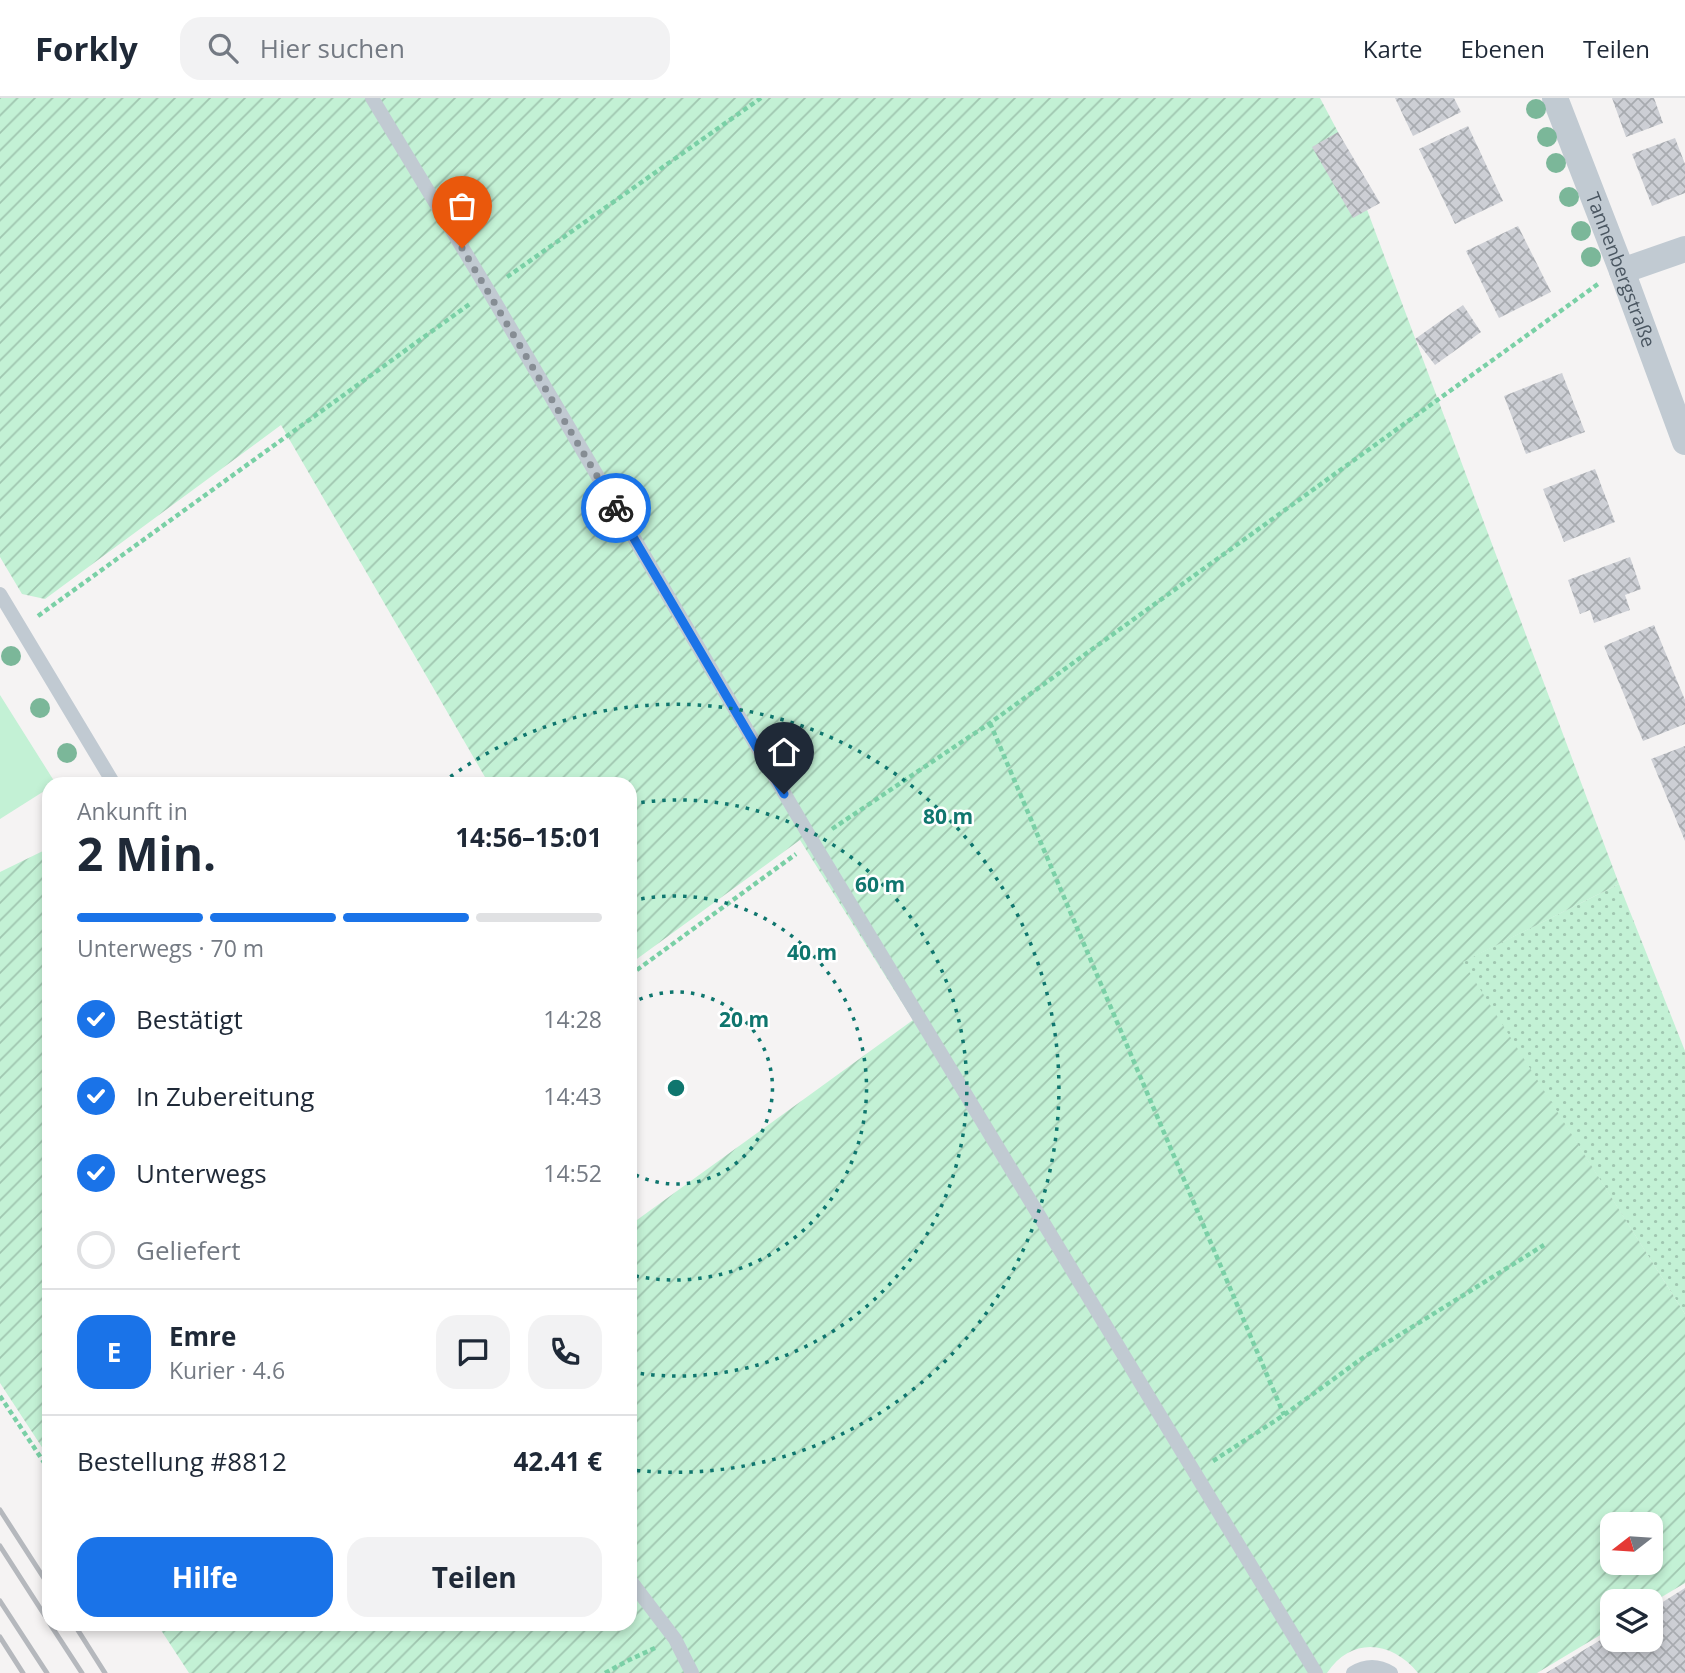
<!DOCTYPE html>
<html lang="de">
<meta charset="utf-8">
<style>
:root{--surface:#fff;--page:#f2f2f3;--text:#1f2937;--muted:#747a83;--line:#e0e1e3;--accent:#1a73e8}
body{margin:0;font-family:"Open Sans",sans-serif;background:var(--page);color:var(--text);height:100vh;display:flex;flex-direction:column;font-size:26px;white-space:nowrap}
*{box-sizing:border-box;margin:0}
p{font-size:23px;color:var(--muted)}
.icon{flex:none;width:38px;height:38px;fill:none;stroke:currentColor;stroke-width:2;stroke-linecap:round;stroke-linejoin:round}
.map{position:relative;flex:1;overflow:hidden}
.drawer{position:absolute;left:42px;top:679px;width:595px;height:854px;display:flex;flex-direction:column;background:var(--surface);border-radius:21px;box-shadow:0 4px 10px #0003}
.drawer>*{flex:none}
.needle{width:46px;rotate:253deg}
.fabs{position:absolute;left:1600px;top:1414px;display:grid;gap:14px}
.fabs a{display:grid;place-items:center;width:63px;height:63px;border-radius:14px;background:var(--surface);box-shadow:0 4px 10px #0003;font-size:35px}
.pin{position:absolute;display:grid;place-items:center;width:60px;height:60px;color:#fff;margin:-72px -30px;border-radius:50% 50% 50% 0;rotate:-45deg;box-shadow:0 0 7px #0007}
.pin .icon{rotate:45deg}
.courier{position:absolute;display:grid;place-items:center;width:70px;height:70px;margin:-35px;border:5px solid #1a73e8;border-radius:50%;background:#fff;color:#222;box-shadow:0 2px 9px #0007}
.head em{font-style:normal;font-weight:700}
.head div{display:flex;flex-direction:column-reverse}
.head{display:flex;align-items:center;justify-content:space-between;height:119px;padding:0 35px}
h1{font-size:46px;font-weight:700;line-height:52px}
.bar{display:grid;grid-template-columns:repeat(4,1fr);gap:10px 7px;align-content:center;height:84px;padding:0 35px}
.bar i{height:9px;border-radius:5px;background:var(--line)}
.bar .current{background:var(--accent)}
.bar p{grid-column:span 4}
.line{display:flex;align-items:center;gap:18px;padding:0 35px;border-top:2px solid var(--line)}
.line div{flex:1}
.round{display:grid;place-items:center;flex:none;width:74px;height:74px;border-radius:21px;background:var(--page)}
ol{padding:0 35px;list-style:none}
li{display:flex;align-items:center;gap:21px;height:77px}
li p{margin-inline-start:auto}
li .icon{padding:7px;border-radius:50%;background:var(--accent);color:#fff;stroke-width:4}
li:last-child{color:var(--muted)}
li i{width:38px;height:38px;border:4px solid var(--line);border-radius:50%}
.action{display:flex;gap:14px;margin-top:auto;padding:14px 35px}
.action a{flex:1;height:80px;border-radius:21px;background:var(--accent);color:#fff;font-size:28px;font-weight:700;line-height:80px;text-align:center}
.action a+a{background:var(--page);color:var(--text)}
header{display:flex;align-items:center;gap:42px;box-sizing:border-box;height:98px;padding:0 35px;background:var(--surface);border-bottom:2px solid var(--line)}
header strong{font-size:33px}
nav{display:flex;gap:38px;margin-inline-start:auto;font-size:24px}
.search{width:490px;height:63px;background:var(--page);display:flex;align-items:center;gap:18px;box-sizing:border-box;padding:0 24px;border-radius:21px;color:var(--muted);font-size:26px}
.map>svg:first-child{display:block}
</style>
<header>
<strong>Forkly</strong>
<div class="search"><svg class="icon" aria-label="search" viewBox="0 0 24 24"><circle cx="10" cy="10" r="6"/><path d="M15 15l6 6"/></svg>Hier suchen</div>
<nav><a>Karte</a><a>Ebenen</a><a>Teilen</a></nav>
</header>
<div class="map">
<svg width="1685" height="1575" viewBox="0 0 1685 1575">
<defs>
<pattern id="grass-dots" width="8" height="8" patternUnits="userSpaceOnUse" patternTransform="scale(1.75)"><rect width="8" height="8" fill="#c3f1d5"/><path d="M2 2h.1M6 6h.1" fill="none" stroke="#a0c6b0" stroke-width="1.8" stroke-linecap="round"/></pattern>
<pattern id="garden-furrows" width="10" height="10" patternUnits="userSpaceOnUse" patternTransform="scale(1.75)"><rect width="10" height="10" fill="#c3f1d5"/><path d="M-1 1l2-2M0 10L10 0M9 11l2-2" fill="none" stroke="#a0c6b0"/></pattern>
<pattern id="building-cross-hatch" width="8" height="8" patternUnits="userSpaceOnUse" patternTransform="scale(1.75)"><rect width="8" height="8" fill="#cdcfd5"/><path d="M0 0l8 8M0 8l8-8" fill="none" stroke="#a8abb0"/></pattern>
</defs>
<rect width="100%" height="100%" fill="#f5f3f3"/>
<path fill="url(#grass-dots)" d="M1619,786L1685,953V1216L1462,864Z"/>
<path fill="url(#garden-furrows)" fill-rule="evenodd" d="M0,0H1320L1338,34L1619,786L1463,864L1685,1216V1485L1650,1506V1503H1612V1530L1537,1575H1418C1392,1543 1352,1538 1327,1575H189L157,1526H630V1127L913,922L800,742L630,866V686H489L281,327L45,501L22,496L0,459ZM1612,1426H1650V1465H1612Z
M47,751L49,753V1360L0,1285V774Z"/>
<path fill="#c3f1d5" d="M0,597L56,686H49V690L0,721Z"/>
<path fill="url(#building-cross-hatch)" d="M1395,0H1454L1461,14L1413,38Z
M1612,0H1654L1663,25L1626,39Z
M1468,28L1503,103L1455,126L1419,51Z
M1338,34L1380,105L1353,120L1312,49Z
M1675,40L1685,66V95L1652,108L1632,56Z
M1518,128L1551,194L1499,220L1466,153Z
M1463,207L1481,234L1435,267L1415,241Z
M1562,275L1585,334L1526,356L1504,298Z
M1595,371L1615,424L1564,444L1543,391Z
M1630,459L1641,491L1625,497L1630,512L1594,525L1590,512L1580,516L1568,482Z
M1654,527L1685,602V626L1643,643L1604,548Z
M1685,648V743L1651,661Z
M1685,1490V1575H1546L1612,1535V1542H1650V1512Z"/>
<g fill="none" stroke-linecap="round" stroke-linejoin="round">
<path stroke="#7ad0a6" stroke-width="4.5" stroke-dasharray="5 3.5" stroke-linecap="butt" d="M507,179L761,0
M38,518L471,205
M990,625L1284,1317
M832,731L990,625L1598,186
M630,877L796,756
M0,1298L49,1372
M1213,1363L1284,1317L1364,1259L1544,1147
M605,1575L629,1562L655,1550"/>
<path stroke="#c1cad2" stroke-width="14" d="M372,0L488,192L813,744L1316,1575
M0,496L114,686
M630,1482L675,1541L692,1575
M1353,1575C1366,1567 1378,1567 1391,1575"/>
<g stroke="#c1cad2" stroke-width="26">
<path id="s1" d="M1555,0L1622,173L1685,344"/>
<path d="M1622,173L1685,151"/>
</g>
<path stroke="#b5b8bd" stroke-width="5" d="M0,1412L49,1488
M0,1448L49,1524
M0,1503L47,1575
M50,1526L82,1575
M74,1526L105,1575
M0,1539L23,1575"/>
</g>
<g fill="#7bb799">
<circle cx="1536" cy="11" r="10"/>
<circle cx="1547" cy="39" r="10"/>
<circle cx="1556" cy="65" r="10"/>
<circle cx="1569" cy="99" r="10"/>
<circle cx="1581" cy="133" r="10"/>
<circle cx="1591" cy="159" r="10"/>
<circle cx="11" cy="558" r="10"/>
<circle cx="40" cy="610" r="10"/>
<circle cx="67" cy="655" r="10"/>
</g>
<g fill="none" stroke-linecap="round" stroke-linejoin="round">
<path stroke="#868d94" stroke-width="7" stroke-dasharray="0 12.6" d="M462,150L616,410"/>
<path stroke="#1a73e8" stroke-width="9" d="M616,410L784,696"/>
</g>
<g fill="none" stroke="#0f766e" stroke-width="3.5" stroke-dasharray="3.5 7">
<path d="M630 906A96 96 0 1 1 630 1074"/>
<path d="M631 803A192 192 0 1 1 631 1177"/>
<path d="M631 706A288 288 0 1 1 631 1274"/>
<path d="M442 685A384 384 0 1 1 633 1372"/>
</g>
<g text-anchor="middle" stroke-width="5" stroke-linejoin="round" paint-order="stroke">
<g font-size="19" fill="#4a5661" stroke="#fff">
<text dy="7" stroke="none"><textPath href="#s1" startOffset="184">Tannenbergstraße</textPath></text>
</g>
</g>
<circle cx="676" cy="990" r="10" fill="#0f766e" stroke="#fff" stroke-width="3.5"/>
<g font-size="21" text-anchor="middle" font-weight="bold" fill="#0f766e" stroke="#fff" stroke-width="5" stroke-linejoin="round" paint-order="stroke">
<text x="948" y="726">80 m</text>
<text x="880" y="794">60 m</text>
<text x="812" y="862">40 m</text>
<text x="744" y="929">20 m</text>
</g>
</svg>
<div class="fabs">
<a><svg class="needle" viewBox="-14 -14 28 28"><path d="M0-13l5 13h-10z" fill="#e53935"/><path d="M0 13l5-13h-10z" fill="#747a83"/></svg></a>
<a><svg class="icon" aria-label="layers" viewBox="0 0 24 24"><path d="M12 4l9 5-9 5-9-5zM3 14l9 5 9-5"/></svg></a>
</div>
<div class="pin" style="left:462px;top:150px;background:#ea580c"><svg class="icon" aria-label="bag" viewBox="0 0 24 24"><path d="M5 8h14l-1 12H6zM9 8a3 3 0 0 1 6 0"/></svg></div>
<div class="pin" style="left:784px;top:696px;background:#1f2937"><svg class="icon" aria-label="home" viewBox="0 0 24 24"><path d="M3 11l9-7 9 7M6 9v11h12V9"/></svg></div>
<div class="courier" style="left:616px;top:410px"><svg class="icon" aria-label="bike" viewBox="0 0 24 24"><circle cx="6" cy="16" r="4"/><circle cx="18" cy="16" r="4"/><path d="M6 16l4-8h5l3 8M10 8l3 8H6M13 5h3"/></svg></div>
<section class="drawer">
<div class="head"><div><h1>2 Min.</h1><p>Ankunft in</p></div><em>14:56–15:01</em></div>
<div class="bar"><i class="current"></i><i class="current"></i><i class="current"></i><i></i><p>Unterwegs · 70 m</p></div>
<ol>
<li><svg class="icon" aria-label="check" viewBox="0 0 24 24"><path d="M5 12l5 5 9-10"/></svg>Bestätigt<p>14:28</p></li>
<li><svg class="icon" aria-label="check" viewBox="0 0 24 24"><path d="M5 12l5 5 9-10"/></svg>In Zubereitung<p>14:43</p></li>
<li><svg class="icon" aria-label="check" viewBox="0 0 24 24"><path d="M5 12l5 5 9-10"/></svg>Unterwegs<p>14:52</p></li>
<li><i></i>Geliefert</li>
</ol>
<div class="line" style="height:126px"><b class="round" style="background:var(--accent);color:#fff">E</b><div><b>Emre</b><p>Kurier · 4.6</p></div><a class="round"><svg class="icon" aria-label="chat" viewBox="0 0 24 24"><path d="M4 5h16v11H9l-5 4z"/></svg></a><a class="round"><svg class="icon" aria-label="phone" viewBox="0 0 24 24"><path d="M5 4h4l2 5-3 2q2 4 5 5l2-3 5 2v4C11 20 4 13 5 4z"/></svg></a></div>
<div class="line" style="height:91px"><div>Bestellung #8812</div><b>42.41 €</b></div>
<div class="action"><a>Hilfe</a><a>Teilen</a></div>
</section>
</div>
